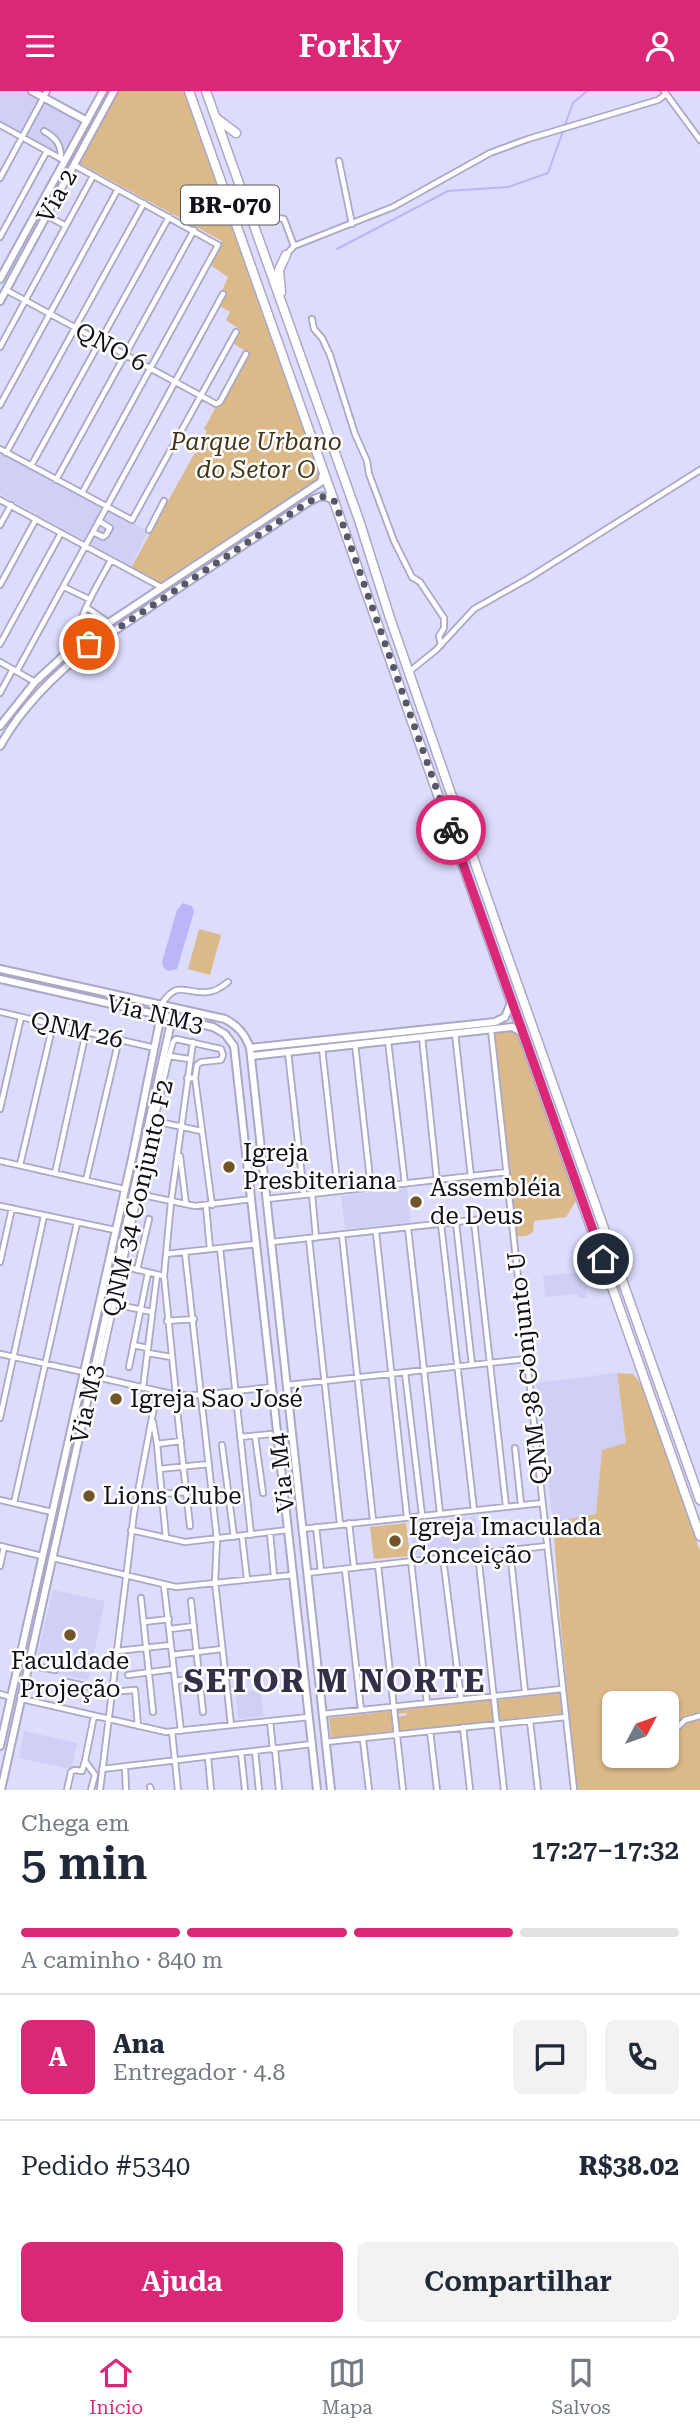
<!DOCTYPE html>
<html lang="pt">
<meta charset="utf-8">
<style>
:root{--surface:#fff;--page:#f2f2f3;--text:#1f2937;--muted:#747a83;--line:#e0e1e3;--accent:#db2777}
body{margin:0;font-family:"Roboto Serif",serif;background:var(--page);color:var(--text);height:100vh;display:flex;flex-direction:column;font-size:26px;white-space:nowrap}
*{box-sizing:border-box;margin:0}
p{font-size:23px;color:var(--muted)}
.icon{flex:none;width:38px;height:38px;fill:none;stroke:currentColor;stroke-width:2;stroke-linecap:round;stroke-linejoin:round}
.map{position:relative;height:1699px;overflow:hidden}
.drawer{display:flex;flex-direction:column;background:var(--surface);flex:1}
.drawer>*{flex:none}
.needle{width:46px;rotate:49deg}
.fabs{position:absolute;left:602px;top:1600px;display:grid;gap:14px}
.fabs a{display:grid;place-items:center;width:77px;height:77px;border-radius:10px;background:var(--surface);box-shadow:0 2px 5px #0004;font-size:35px}
.pin{position:absolute;display:grid;place-items:center;width:60px;height:60px;color:#fff;margin:-30px;border:4px solid #fff;border-radius:50%;box-shadow:0 2px 7px #0007}
.courier{position:absolute;display:grid;place-items:center;width:70px;height:70px;margin:-35px;border:5px solid #db2777;border-radius:50%;background:#fff;color:#222;box-shadow:0 2px 9px #0007}
.head em{font-style:normal;font-weight:600}
.head div{display:flex;flex-direction:column-reverse}
.head{display:flex;align-items:center;justify-content:space-between;height:119px;padding:0 21px}
h1{font-size:46px;font-weight:600;line-height:52px}
.bar{display:grid;grid-template-columns:repeat(4,1fr);gap:10px 7px;align-content:center;height:84px;padding:0 21px}
.bar i{height:9px;border-radius:5px;background:var(--line)}
.bar .on{background:var(--accent)}
.bar p{grid-column:span 4}
.line{display:flex;align-items:center;gap:18px;padding:0 21px;border-top:2px solid var(--line)}
.line div{flex:1}
.round{display:grid;place-items:center;flex:none;width:74px;height:74px;border-radius:10px;background:var(--page)}
.primary-button{display:flex;gap:14px;margin-top:auto;padding:14px 21px}
.primary-button a{flex:1;height:80px;border-radius:10px;background:var(--accent);color:#fff;font-size:28px;font-weight:600;line-height:80px;text-align:center}
.primary-button a+a{background:var(--page);color:var(--text)}
header{display:flex;justify-content:space-between;align-items:center;height:91px;padding:0 21px;background:var(--accent);color:#fff;font-size:32px;font-weight:600}
.menu{display:flex;justify-content:space-around;align-items:center;height:98px;border-top:2px solid var(--line);background:var(--surface);font-size:19px;color:var(--muted)}
.menu a{display:grid;justify-items:center;gap:4px}
.menu .on{color:var(--accent)}
.map>svg:first-child{display:block}
</style>
<header><svg class="icon" aria-label="menu" viewBox="0 0 24 24"><path d="M4 6h16M4 12h16M4 18h16"/></svg>Forkly<svg class="icon" aria-label="person" viewBox="0 0 24 24"><circle cx="12" cy="8" r="4"/><path d="M4 21q1-7 8-7t8 7"/></svg></header>
<div class="map">
<svg width="700" height="1699" viewBox="0 0 700 1699">
<rect width="100%" height="100%" fill="#dddcfc"/>
<path fill="#d0cff5" d="M0,0H27L81,29L83,31L65,66L0,31Z
M0,361L148,440L131,475L0,403Z
M407,1097L411,1131L345,1138L341,1105Z
M584,1181L587,1207H579L577,1203L545,1206L543,1185Z
M617,1282L626,1352L602,1359L596,1424L553,1431L536,1292Z
M476,1425L480,1456L414,1464L410,1433Z
M53,1499L105,1510L88,1589L34,1578Z
M260,1598L264,1625L238,1628L236,1602Z
M24,1640L77,1652L71,1678L19,1667Z"/>
<path fill="#dbb989" fill-rule="evenodd" d="M119,0H187L321,383L320,389L162,493L134,479L132,475L207,340L204,338L246,260L232,252L239,238L226,229L230,221L219,215L225,204L221,202L228,186L209,173L222,150L79,72Z
M199,838L221,844L210,884L188,878Z
M512,938L518,942L567,1077L576,1110L566,1126L534,1130L533,1141L526,1145H517L494,941Z
M617,1282L633,1283L645,1298L700,1460V1699H577L561,1537L553,1431L596,1423L602,1359L626,1352ZM614,1612H667V1664H614Z
M406,1432L410,1465L374,1468L370,1436Z
M561,1602L563,1622L499,1629L497,1609Z
M492,1608L495,1631L400,1642L398,1626L407,1624L406,1622L398,1623V1617Z
M391,1620L393,1640L331,1647L329,1627Z"/>
<path fill="#bab6f8" d="M183,812L192,815L194,821L177,878L168,880L163,876L162,871L177,819Z"/>
<g fill="none" stroke-linecap="round" stroke-linejoin="round">
<path stroke="#bab6f8" stroke-width="2" d="M565,34L573,12L587,0
M337,158L448,100L508,96L548,82L563,40"/>
<g stroke="#a9a8c6" stroke-width="8">
<path id="minor" d="M664,0L700,49
M0,34L65,70
M44,40C56,47 61,53 61,67
M339,70L352,133
M74,74L218,154L82,402
M0,87L47,0
M46,124L66,135
M266,125L284,128L294,155
M0,146L47,60
M286,164L294,155L393,116L490,62L528,48L658,9L666,3
M6,199L216,313L220,311L246,263
M312,228L314,238L322,247L330,264L355,343L367,370L369,383L394,450L412,486L420,491L444,527V537L439,545L441,554
M0,256L93,85
M0,314L118,98
M0,358L132,429L236,241
M6,362L144,112
M31,375L169,126
M56,389L194,139
M0,409L161,496
M0,434L11,414
M149,439L164,410
M93,441L103,446L106,444L110,437L99,430
M0,494L36,428
M64,496L89,508
M86,516L108,531
M0,553L61,442
M74,555C79,523 96,497 111,469
M0,571L35,591
M17,580L223,203
M410,580L436,559L474,518L529,487L700,379
M0,602L13,578
M161,914C178,888 183,903 207,901C215,901 222,896 228,891
M0,921L155,957
M491,939L574,1699
M455,942L471,1086
M422,946L437,1090
M388,950L405,1093
M355,953L371,1097
M322,957L338,1100
M288,961L304,1104
M169,965L173,951L176,948L221,958L223,964L221,969L201,971L197,974L195,987
M187,987H195L212,1114
M0,1018L21,926
M155,1030L201,1040
M180,1065L186,1113
M0,1070L124,1098
M20,1074L53,933
M55,1082L86,941
M86,1089L119,948
M138,1103L195,1115L252,1108
M312,1103L316,1147
M267,1108L507,1081
M0,1115L115,1139
M206,1115L210,1158
M474,1130L506,1415
M456,1132L472,1274
M441,1133L474,1419
M408,1137L440,1422
M376,1141L407,1426
M342,1144L373,1429
M309,1148L340,1433
M272,1151L511,1125
M220,1157L251,1444
M185,1162L217,1448L215,1491L231,1634
M166,1163L257,1153
M0,1171L12,1117
M122,1175L164,1185L171,1111L193,951
M137,1179L149,1128
M164,1185L176,1304
M114,1213L152,1221
M167,1230L194,1228
M133,1254L148,1257
M148,1262L171,1266
M0,1263L83,1281
M129,1276L148,1182
M405,1282L422,1424
M97,1286L176,1304H202L272,1296
M98,1286L169,965L189,968
M288,1294L527,1268
M143,1297L157,1184
M176,1310L190,1435
M0,1327L44,1125
M153,1331L157,1353L166,1447
M255,1345L263,1402
M240,1346L271,1343
M157,1353L181,1350
M222,1354L234,1446
M515,1357L521,1413
M159,1378L209,1373
M162,1403L187,1401
M0,1409L52,1421
M14,1412L77,1132
M349,1432L354,1476
M316,1436L321,1480
M302,1438L542,1412
M131,1439L185,1451L288,1439
M270,1442L274,1485
M242,1445L247,1488
M0,1455L42,1465
M510,1459L525,1601
M478,1463L504,1699
M53,1467L176,1496L293,1484
M443,1467L461,1608
M411,1470L427,1612
M378,1474L403,1699
M0,1475L4,1456
M345,1478L361,1619
M307,1482L547,1455
M164,1495L181,1640
M141,1507L153,1621
M191,1510L203,1621
M144,1531L169,1528
M170,1538L194,1535
M117,1560L171,1554
M172,1564L222,1558
M28,1574L55,1579L57,1571
M128,1584L174,1578
M175,1590L199,1587
M67,1591L111,1601L135,1599L138,1635
M0,1603L10,1606
M22,1608L166,1641L309,1626
M323,1623L562,1598
M270,1630L273,1659
M530,1630L538,1699
M463,1636L470,1699
M678,1636L685,1629L700,1625
M430,1640L437,1699
M172,1641L178,1699
M363,1649L369,1699
M326,1651L566,1626
M275,1658L279,1699
M255,1660L259,1699
M241,1662L245,1699
M208,1666L211,1699
M125,1677L126,1699
M102,1678L312,1653
M150,1696L151,1699
M67,1699L71,1681L74,1679L82,1680L85,1670
M91,1699L95,1684L85,1670L94,1625
M100,1699L134,1422L157,1300"/>
</g>
<g stroke="#a9a8c6" stroke-width="10">
<path id="major" d="M32,0L87,30
M0,188L103,0
M0,210L114,0
M0,635L35,591L74,555L321,391L323,383
M0,655C23,614 56,582 93,554L307,412C317,406 324,402 334,410
M0,878L225,928C238,935 245,943 250,957L331,1699
M0,888L213,936L225,943L234,955L317,1699
M250,957L495,931L505,926L511,912
M251,965L512,936L522,941
M0,1655L133,1063L161,924
M1,1699L172,927"/>
</g>
<g stroke="#a9a8c6" stroke-width="11">
<path id="highway" d="M189,0L700,1445
M206,0L359,429L390,527L499,841L700,1409
M216,27L236,42
M247,108L266,124
M281,201L279,179L286,164"/>
</g>
<use href="#minor" stroke="#fff" stroke-width="4.5"/>
<use href="#major" stroke="#fff" stroke-width="6"/>
<use href="#highway" stroke="#fff" stroke-width="8"/>
</g>
<g fill="none" stroke-linecap="round" stroke-linejoin="round">
<path stroke="#585769" stroke-width="7" stroke-dasharray="0 12.6" d="M89,553L110,540L117,538L307,412C318,406 325,402 335,411L451,739"/>
<path stroke="#db2777" stroke-width="9" d="M451,739L603,1168"/>
</g>
<g fill="#715428" stroke="#fff" stroke-width="2.5">
<circle cx="229" cy="1076" r="7"/>
<circle cx="416" cy="1111" r="7"/>
<circle cx="116" cy="1308" r="7"/>
<circle cx="89" cy="1405" r="7"/>
<circle cx="395" cy="1450" r="7"/>
<circle cx="70" cy="1544" r="7"/>
</g>
<g text-anchor="middle" stroke-width="5" stroke-linejoin="round" paint-order="stroke">
<rect fill="#fff" stroke="#58585f" stroke-width="2" x="181" y="94.5" width="98" height="39" rx="5"/>
<g font-size="23" font-weight="bold" fill="#10101a">
<text x="230" y="122">BR-070</text>
</g>
<g font-size="24" fill="#10101a" stroke="#fff">
<text transform="translate(57 105) rotate(-61)" y="8">Via 2</text>
<text transform="translate(111 256) rotate(28)" y="8">QNO 6</text>
<text transform="translate(155 923) rotate(13)" y="8">Via NM3</text>
<text transform="translate(77 939) rotate(13)" y="8">QNM 26</text>
<text transform="translate(138 1107) rotate(-77)" y="8">QNM 34 Conjunto F2</text>
<text transform="translate(528 1277) rotate(-96)" y="8">QNM 38 Conjunto U</text>
<text transform="translate(87 1313) rotate(-78)" y="8">Via M3</text>
<text transform="translate(282 1382) rotate(-96)" y="8">Via M4</text>
</g>
<g font-size="24" font-style="italic" fill="#463318" stroke="#fff">
<text x="256" y="359">Parque Urbano<tspan x="256" dy="28">do Setor O</tspan></text>
</g>
<g font-size="24" fill="#10101a" stroke="#fff" text-anchor="start">
<text x="243" y="1070">Igreja<tspan x="243" dy="28">Presbiteriana</tspan></text>
<text x="430" y="1105">Assembléia<tspan x="430" dy="28">de Deus</tspan></text>
<text x="130" y="1316">Igreja Sao José</text>
<text x="103" y="1413">Lions Clube</text>
<text x="409" y="1444">Igreja Imaculada<tspan x="409" dy="28">Conceição</tspan></text>
<text x="70" y="1578" text-anchor="middle">Faculdade<tspan x="70" dy="28">Projeção</tspan></text>
</g>
<g font-size="32" font-weight="bold" letter-spacing="2" fill="#323049" stroke="#fff">
<text x="335" y="1601">SETOR M NORTE</text>
</g>
</g>
</svg>
<div class="fabs">
<a><svg class="needle" viewBox="-14 -14 28 28"><path d="M0-13l5 13h-10z" fill="#e53935"/><path d="M0 13l5-13h-10z" fill="#747a83"/></svg></a>
</div>
<div class="pin" style="left:89px;top:553px;background:#ea580c"><svg class="icon" aria-label="bag" viewBox="0 0 24 24"><path d="M5 8h14l-1 12H6zM9 8a3 3 0 0 1 6 0"/></svg></div>
<div class="pin" style="left:603px;top:1168px;background:#1f2937"><svg class="icon" aria-label="home" viewBox="0 0 24 24"><path d="M3 11l9-7 9 7M6 9v11h12V9"/></svg></div>
<div class="courier" style="left:451px;top:739px"><svg class="icon" aria-label="bike" viewBox="0 0 24 24"><circle cx="6" cy="16" r="4"/><circle cx="18" cy="16" r="4"/><path d="M6 16l4-8h5l3 8M10 8l3 8H6M13 5h3"/></svg></div>
</div>
<section class="drawer">
<div class="head"><div><h1>5 min</h1><p>Chega em</p></div><em>17:27–17:32</em></div>
<div class="bar"><i class="on"></i><i class="on"></i><i class="on"></i><i></i><p>A caminho · 840 m</p></div>
<div class="line" style="height:126px"><b class="round" style="background:var(--accent);color:#fff">A</b><div><b>Ana</b><p>Entregador · 4.8</p></div><a class="round"><svg class="icon" aria-label="chat" viewBox="0 0 24 24"><path d="M4 5h16v11H9l-5 4z"/></svg></a><a class="round"><svg class="icon" aria-label="phone" viewBox="0 0 24 24"><path d="M5 4h4l2 5-3 2q2 4 5 5l2-3 5 2v4C11 20 4 13 5 4z"/></svg></a></div>
<div class="line" style="height:91px"><div>Pedido #5340</div><b>R$38.02</b></div>
<div class="primary-button"><a>Ajuda</a><a>Compartilhar</a></div>
</section>
<nav class="menu">
<a class="on"><svg class="icon" aria-label="home" viewBox="0 0 24 24"><path d="M3 11l9-7 9 7M6 9v11h12V9"/></svg>Início</a>
<a><svg class="icon" aria-label="map" viewBox="0 0 24 24"><path d="M3 6l6-2 6 2 6-2v14l-6 2-6-2-6 2zM9 4v14M15 6v14"/></svg>Mapa</a>
<a><svg class="icon" aria-label="saved" viewBox="0 0 24 24"><path d="M7 4h10v16l-5-4-5 4z"/></svg>Salvos</a>
</nav>
